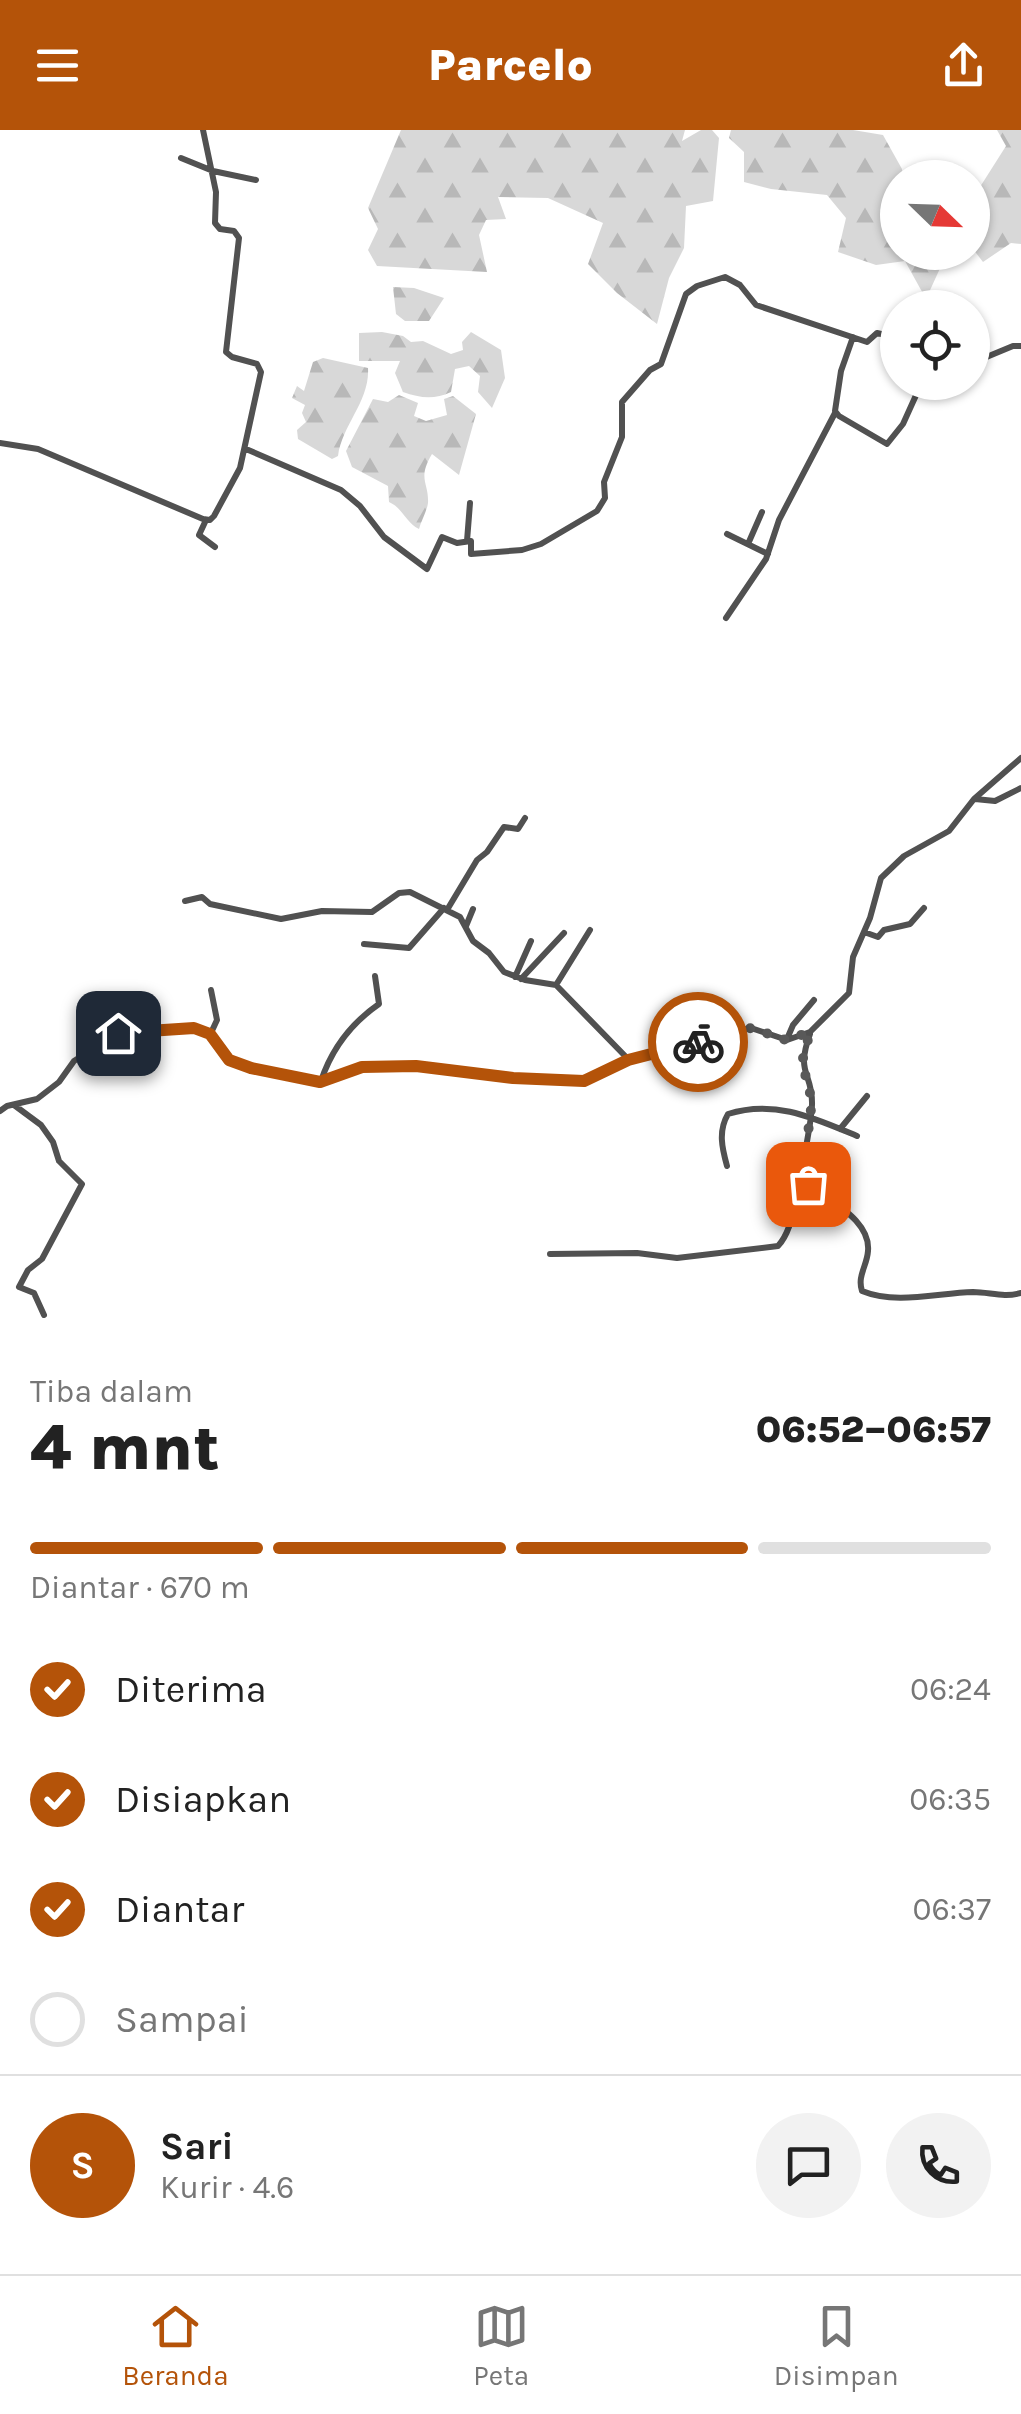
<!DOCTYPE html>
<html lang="id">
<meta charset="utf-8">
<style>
:root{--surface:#fff;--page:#f2f2f2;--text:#222;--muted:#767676;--line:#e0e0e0;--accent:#b45309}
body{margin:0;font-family:Karla,sans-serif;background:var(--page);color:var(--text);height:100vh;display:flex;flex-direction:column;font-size:38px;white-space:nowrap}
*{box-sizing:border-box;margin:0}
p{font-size:32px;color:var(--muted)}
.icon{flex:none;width:55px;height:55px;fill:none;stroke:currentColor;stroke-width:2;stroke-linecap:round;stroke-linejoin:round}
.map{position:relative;height:1214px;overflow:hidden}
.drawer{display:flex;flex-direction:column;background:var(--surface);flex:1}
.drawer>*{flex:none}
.needle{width:65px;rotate:113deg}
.controls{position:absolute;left:880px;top:30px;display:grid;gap:20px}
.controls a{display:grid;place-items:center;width:110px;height:110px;border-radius:50%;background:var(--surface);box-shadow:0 2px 8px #0004;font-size:50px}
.pin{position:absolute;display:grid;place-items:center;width:85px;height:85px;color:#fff;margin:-42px;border-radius:20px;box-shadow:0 5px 15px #0006}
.courier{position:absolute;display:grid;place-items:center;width:100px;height:100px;margin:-50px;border:8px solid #b45309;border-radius:50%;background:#fff;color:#222;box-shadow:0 2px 12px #0007}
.headline em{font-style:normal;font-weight:800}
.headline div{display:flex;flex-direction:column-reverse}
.headline{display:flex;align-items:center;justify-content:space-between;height:170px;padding:0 30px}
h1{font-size:65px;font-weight:800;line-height:75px}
.bar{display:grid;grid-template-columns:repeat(4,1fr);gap:15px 10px;align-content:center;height:120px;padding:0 30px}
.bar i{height:12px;border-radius:8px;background:var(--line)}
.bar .active{background:var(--accent)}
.bar p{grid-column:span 4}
.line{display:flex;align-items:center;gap:25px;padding:0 30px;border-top:2px solid var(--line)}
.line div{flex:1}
.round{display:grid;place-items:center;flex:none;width:105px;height:105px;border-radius:52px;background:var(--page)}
ol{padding:0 30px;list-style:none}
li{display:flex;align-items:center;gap:30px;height:110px}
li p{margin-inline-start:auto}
li .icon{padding:10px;border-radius:50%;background:var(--accent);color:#fff;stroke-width:4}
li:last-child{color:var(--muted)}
li i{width:55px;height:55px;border:5px solid var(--line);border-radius:50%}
header{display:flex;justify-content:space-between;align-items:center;height:130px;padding:0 30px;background:var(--accent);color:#fff;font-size:45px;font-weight:800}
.tabs{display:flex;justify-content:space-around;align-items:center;height:140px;border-top:2px solid var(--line);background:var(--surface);font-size:28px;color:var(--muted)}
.tabs a{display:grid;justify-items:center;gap:5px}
.tabs .active{color:var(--accent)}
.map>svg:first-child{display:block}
</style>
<header><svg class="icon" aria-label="menu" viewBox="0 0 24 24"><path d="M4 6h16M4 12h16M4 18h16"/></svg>Parcelo<svg class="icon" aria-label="share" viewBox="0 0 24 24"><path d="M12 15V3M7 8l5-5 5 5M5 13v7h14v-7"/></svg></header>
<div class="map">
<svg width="1021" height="1214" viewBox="0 0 1021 1214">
<defs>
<pattern id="forest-firs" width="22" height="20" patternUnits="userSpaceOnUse" patternTransform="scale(2.5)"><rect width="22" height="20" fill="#d8d8d8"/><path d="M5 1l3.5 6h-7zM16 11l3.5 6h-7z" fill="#b8b8b8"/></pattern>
</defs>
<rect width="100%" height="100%" fill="#fff"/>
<path fill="url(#forest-firs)" d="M401,0H685L682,11L701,0H712L719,8L713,71L686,76L684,118L669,148L657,194L617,163L588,134L603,93L548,68L498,67L506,89L486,90L479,105L487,142L377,136L368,120L378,99L368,78Z
M731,0H853L883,5L902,39L903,47L898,48V122L947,123L926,169L905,131L876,135L838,122L846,88L827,65L771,59L744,52V22L729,8Z
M997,0H1021V114L1011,113L983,132L973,119V68L1006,16Z
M393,157L414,158L444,168L429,191H405L396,184Z
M382,202L403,206L411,212L423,211L451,224L463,220L462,212L471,202L501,220L505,248L492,278L478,262L480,246L469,236L455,239L451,262C434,270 420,268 403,262L395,243L400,231H359V203Z
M323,228L368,238C370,271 342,295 338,326L332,329L298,309L297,300L306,292L302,283L305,275L292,268L297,256L304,261L313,232Z
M399,265L418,273L414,286L426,291L447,285L444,269L453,266L476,284L459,345L432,324C417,349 429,352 428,373C427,381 421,391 419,399C405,392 403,378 389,372L388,356L352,337L346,321L373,269L388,272Z"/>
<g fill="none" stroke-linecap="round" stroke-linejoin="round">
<path stroke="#515151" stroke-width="6" d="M181,28L213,41L256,50
M853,207L841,241L835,281L839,286L887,314L903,294L922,252
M972,233L1013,216H1021
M0,313L38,319L203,389L210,390L214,386L240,338L261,242L257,234L232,227L226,222L239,108L234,101L220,99L215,93L216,62L203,0
M246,319L341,360L360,376L384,407L427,439L442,407L457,413L471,411V424L522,420L541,414L597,381L605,368L604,352L622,307V272L650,240L661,234L686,164L697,156L725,147L740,155L756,175L867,212L877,203L898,208
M206,390L199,405L215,417
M727,404L768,424
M467,411L470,373
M748,414L762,382
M726,488L766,429L779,390L835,283
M975,669L995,671L1021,658
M185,771L202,767L210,774L281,789L322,781L372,782L399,763L410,762L460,787L473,811L489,823L504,842L525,850L556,855L628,929
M447,780L477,730L487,722L504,697L518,699L525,688
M466,796L473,779
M864,802L878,807L884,800L910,794L924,778
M364,814L409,818L444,778
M515,847L531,811
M521,849L564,803
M556,855L590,800
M810,904C795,945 813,942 812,975C811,1000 802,1023 805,1049C824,1069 871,1088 868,1121C867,1136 857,1146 862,1161C896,1175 937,1163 973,1162C990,1162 1003,1168 1021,1163
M210,905L217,890L211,860
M787,909L793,895L814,870
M321,951C332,918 353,892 379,874L375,846
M14,975L41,995L53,1012L59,1031L82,1054L42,1129L28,1140L19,1157L34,1163L44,1185
M0,981L7,976L37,969L59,952L74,931L118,903L132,900L194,898L210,905L229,930L251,938L321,952L362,937L416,936L513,948L584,951L628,929L751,898L787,910L810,902L849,863L853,827L870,788L881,748L904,726L949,701L974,669L1021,628
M840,999L867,966
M727,1036C722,1018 718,1001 728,984C774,969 814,988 857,1006
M550,1124L637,1123L677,1128L778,1116C794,1099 794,1067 804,1045"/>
</g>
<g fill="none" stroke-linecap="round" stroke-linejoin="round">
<path stroke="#595959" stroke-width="10" stroke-dasharray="0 18" d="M698,912L751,898L786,910L810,902L802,932L812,971L804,1035L808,1054"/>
<path stroke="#b45309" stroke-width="12" d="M118,903L194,898L210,904L229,930L251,938L320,952L362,937L416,936L513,948L584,951L628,930L698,912"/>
</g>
</svg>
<div class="controls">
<a><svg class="needle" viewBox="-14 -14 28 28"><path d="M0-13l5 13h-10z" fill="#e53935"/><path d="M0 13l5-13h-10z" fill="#767676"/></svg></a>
<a><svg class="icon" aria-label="locate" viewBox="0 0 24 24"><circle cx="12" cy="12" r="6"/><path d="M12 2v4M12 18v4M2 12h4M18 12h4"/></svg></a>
</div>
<div class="pin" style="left:808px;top:1054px;background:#ea580c"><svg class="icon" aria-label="bag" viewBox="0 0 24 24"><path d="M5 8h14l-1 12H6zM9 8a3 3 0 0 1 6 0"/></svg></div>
<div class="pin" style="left:118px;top:903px;background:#1f2937"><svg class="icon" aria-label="home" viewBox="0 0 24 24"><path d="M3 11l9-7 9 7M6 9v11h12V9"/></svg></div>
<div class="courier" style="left:698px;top:912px"><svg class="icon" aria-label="bike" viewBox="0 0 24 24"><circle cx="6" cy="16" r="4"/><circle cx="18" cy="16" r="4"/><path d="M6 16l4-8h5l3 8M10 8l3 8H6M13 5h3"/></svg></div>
</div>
<section class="drawer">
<div class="headline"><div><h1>4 mnt</h1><p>Tiba dalam</p></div><em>06:52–06:57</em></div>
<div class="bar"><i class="active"></i><i class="active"></i><i class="active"></i><i></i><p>Diantar · 670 m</p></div>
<ol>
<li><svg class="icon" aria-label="check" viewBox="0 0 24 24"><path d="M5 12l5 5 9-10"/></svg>Diterima<p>06:24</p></li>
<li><svg class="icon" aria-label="check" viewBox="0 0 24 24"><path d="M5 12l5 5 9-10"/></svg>Disiapkan<p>06:35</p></li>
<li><svg class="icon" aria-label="check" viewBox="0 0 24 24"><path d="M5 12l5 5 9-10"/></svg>Diantar<p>06:37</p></li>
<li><i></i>Sampai</li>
</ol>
<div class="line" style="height:180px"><b class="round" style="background:var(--accent);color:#fff">S</b><div><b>Sari</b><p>Kurir · 4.6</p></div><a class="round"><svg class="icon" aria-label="chat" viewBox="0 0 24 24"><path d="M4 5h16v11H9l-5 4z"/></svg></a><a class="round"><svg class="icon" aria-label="phone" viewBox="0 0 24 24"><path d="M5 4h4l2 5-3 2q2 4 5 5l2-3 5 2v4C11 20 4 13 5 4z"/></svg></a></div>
</section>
<nav class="tabs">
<a class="active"><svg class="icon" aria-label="home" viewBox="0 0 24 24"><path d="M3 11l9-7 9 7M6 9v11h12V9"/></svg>Beranda</a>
<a><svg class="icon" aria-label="map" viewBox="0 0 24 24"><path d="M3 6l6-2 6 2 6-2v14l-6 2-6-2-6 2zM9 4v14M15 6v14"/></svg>Peta</a>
<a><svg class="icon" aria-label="saved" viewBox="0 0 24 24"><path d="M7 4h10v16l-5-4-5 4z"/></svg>Disimpan</a>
</nav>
